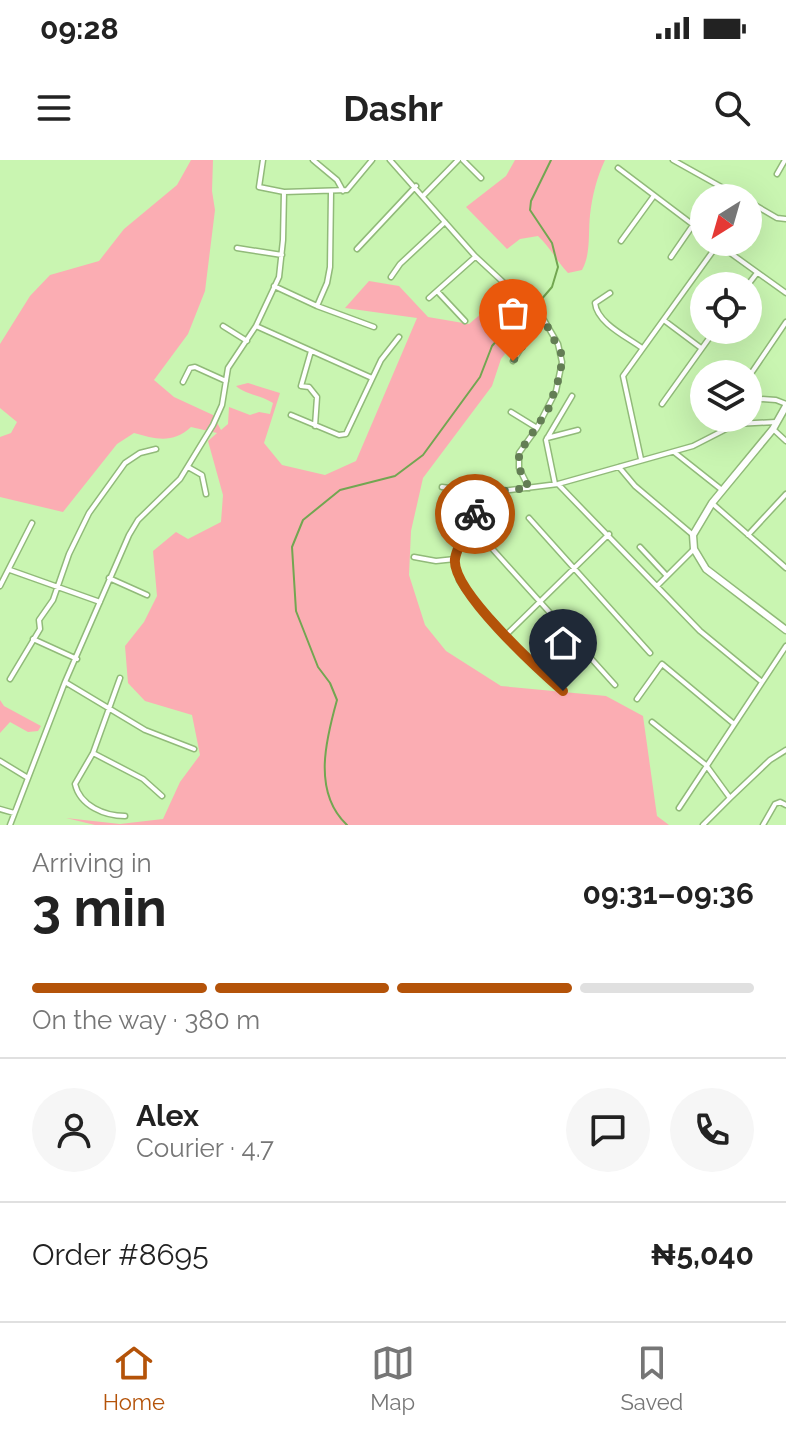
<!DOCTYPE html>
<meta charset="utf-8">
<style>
:root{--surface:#fff;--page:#f6f6f6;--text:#222;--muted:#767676;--line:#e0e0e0;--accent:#b45309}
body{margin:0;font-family:Raleway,sans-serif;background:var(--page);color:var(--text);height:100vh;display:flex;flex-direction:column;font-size:30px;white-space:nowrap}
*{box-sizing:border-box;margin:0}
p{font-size:26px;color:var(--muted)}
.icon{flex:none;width:44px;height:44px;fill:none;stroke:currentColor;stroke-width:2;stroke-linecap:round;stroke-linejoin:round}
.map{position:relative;height:665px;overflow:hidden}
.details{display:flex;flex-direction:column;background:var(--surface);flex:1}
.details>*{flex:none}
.needle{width:52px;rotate:217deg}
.tools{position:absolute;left:690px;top:24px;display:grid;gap:16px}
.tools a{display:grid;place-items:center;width:72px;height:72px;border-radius:50%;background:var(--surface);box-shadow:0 8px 32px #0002;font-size:40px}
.pin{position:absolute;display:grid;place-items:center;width:68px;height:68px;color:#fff;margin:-82px -34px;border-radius:50% 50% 50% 0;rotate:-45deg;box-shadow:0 0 8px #0007}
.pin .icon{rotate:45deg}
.courier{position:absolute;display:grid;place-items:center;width:80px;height:80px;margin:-40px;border:6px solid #b45309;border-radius:50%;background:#fff;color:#222;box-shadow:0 2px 10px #0007}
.head em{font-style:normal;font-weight:700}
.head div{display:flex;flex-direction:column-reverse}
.head{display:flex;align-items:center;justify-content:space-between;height:136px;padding:0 32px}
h1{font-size:52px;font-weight:700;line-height:60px}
.bar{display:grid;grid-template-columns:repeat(4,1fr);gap:12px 8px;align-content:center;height:96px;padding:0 32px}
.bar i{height:10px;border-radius:6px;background:var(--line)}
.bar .on{background:var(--accent)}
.bar p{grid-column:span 4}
.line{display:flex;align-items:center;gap:20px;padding:0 32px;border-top:2px solid var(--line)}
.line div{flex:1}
.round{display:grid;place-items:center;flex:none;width:84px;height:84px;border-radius:42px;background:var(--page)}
.status{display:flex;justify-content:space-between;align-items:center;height:56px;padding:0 40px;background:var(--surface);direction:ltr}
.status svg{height:22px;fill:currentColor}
header{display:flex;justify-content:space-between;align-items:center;height:104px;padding:0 32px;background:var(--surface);font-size:36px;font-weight:700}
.tabs{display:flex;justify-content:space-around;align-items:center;height:112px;border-top:2px solid var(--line);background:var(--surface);font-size:22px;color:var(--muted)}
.tabs a{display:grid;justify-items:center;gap:4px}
.tabs .on{color:var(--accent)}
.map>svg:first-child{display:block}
</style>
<div class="status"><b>09:28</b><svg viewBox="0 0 49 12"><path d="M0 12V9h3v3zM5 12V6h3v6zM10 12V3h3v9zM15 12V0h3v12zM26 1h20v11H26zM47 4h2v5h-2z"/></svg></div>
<header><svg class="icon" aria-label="menu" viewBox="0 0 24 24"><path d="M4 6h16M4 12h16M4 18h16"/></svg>Dashr<svg class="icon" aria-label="search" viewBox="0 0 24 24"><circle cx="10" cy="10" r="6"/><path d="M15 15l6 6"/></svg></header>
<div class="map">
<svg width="786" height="665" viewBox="0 0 786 665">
<rect width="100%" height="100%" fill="#c9f5b1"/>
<path fill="#fbadb3" d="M191,0H213L212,31L215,50L205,131L188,174L154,220L174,237L213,255L221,270L228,264L229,247L250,255L259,252L270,254L273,243C261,235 246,235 236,226L248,223L280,233L264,283L282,305L325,315L356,301L417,158L345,148L369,121L399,126L428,157L469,164L503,135L512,145L526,149L530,162L501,199L492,226L423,318L411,371L409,415L425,465L446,491L501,526L606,536L643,556L657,656L669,665H95L66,658L120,664L163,659L180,622L200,595L192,555L145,541L128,523L125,486L144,462L157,436L153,391L176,372L188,379L221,362L223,335L208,281L217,273L191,267C173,284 155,279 134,273L117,284L63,352L0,337V277L11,273L17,262L0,248V184L30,136L50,115L99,101L124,69L177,25Z
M515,0H605C597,17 592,36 590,55C588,73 591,94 582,110L568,113C556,100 550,87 538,76L520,79L507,89L466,47L506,16Z
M0,540L4,546L41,566L38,571L28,572L10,562L0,573Z"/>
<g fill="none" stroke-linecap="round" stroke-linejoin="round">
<path stroke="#72a651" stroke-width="2" d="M347,665C312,632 326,579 337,540L330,523L318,507L296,451L292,387L303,360L340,330L395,316L423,295L480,217L492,186L514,161L540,141L552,127L558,107L552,83L530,50L531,41L551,0"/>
<g stroke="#91ba79" stroke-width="7">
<path id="street" d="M263,0L259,27L284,32
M313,0L337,20L343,31
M390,0L475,96L544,160L558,184L562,202L556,231L537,268L519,293V308L529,328
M463,0L481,18
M673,0L741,38
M618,8L704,73
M777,14L785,0
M423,36L458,0
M712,38L719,27
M748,41L777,58L786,59
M621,81L653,37
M715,82L786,133
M237,88L282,95
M357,89L416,26
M671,97L704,49
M391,117L400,104L445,62
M274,126L317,146L374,167
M747,126L757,113
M437,131L465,161
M610,133L595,143C597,163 627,177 642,188
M429,138L475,97
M317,146L327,123L330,107L331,32
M665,161L701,188
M223,166L247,181
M256,166L372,218
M311,191L301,226L309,227L317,237L315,266
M513,201L528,177L544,160
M748,218L786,162
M183,222L190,208L195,207L226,221
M748,238L776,240L786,244
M662,244L715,170
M511,252L537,268
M291,255L339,275L346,274L381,200L399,177
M773,269L786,281
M547,278L578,270
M674,292L722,330
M641,299L623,216L718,84
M188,307L202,315L206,334
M619,307L635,326L693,375
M555,324L546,280L572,236
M558,324L700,471L762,522
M442,327L485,333L558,324L693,286L736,264L776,262
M485,333L455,399L459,420L466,431L526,497L563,531
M713,344L786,408
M529,358L650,493
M470,364L615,525
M748,375L786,334
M640,387L667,416
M414,397L436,401L455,399
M10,410L100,442
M109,418L147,435
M0,426L32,363
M657,426L694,389
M506,475L609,374
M33,479L77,499
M120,518L93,593L75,624C80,646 105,656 125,656
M10,519L40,469L39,460L53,440L69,394L89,353L125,303L140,293L156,289
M65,522L145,570L194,589
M637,539L662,504L734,564
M652,562L706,605L730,638L703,665
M93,593L143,619L162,636
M0,601L28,618
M730,638L770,600L786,590
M679,648L786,486
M0,649L14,653
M10,665L65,522L129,375L138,360L180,319L213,265L222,245L228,208L256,166L279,117L283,80L284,32L347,30L372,0
M763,665L775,644L780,642L786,645"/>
</g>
<g stroke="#91ba79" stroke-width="9">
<path id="secondary" d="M786,246L773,269L712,343L693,375L694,389L706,409L786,470"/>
</g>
<use href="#street" stroke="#fff" stroke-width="4"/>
<use href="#secondary" stroke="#fff" stroke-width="6"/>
</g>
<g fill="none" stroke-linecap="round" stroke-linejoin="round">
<path stroke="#637d54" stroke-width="8" stroke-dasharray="0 14.4" d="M475,354L485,333L529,328L519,308V293L548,250L561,212V193L544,160L528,177L513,201"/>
<path stroke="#b45309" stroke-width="10" d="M475,354C469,367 457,385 455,399C451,430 539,510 563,531"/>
</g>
</svg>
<div class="tools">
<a><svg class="needle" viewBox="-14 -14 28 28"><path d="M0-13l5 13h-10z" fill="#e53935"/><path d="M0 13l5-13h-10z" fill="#767676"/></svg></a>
<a><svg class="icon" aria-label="locate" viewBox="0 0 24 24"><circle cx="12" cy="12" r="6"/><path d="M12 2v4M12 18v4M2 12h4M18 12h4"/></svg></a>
<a><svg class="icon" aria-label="layers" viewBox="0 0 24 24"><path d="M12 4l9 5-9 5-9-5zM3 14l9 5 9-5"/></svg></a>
</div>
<div class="pin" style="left:513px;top:201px;background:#ea580c"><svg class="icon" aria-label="bag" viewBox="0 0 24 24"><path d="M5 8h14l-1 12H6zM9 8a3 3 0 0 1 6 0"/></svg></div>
<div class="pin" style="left:563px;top:531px;background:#1f2937"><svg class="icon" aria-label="home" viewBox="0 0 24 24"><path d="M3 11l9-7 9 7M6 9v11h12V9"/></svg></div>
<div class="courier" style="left:475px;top:354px"><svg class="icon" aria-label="bike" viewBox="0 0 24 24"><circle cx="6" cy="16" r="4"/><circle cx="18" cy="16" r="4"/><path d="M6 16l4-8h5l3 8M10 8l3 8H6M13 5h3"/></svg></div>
</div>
<section class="details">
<div class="head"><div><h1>3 min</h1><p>Arriving in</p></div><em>09:31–09:36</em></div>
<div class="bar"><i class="on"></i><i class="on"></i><i class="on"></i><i></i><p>On the way · 380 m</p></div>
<div class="line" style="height:144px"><a class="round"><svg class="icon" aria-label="person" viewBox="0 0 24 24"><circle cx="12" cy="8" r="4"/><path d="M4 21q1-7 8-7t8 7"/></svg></a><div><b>Alex</b><p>Courier · 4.7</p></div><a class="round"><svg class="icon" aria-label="chat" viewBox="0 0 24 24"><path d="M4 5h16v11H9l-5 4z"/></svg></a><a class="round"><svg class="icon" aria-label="phone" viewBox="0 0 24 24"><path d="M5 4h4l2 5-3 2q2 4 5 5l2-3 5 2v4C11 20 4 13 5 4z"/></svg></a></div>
<div class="line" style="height:104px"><div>Order #8695</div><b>₦5,040</b></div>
</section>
<nav class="tabs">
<a class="on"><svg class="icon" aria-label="home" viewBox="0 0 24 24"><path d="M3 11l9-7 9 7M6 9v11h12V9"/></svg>Home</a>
<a><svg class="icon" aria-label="map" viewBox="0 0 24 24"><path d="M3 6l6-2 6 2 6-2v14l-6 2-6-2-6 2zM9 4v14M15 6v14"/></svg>Map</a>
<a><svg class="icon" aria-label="saved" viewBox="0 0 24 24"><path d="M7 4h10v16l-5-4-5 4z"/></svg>Saved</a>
</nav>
